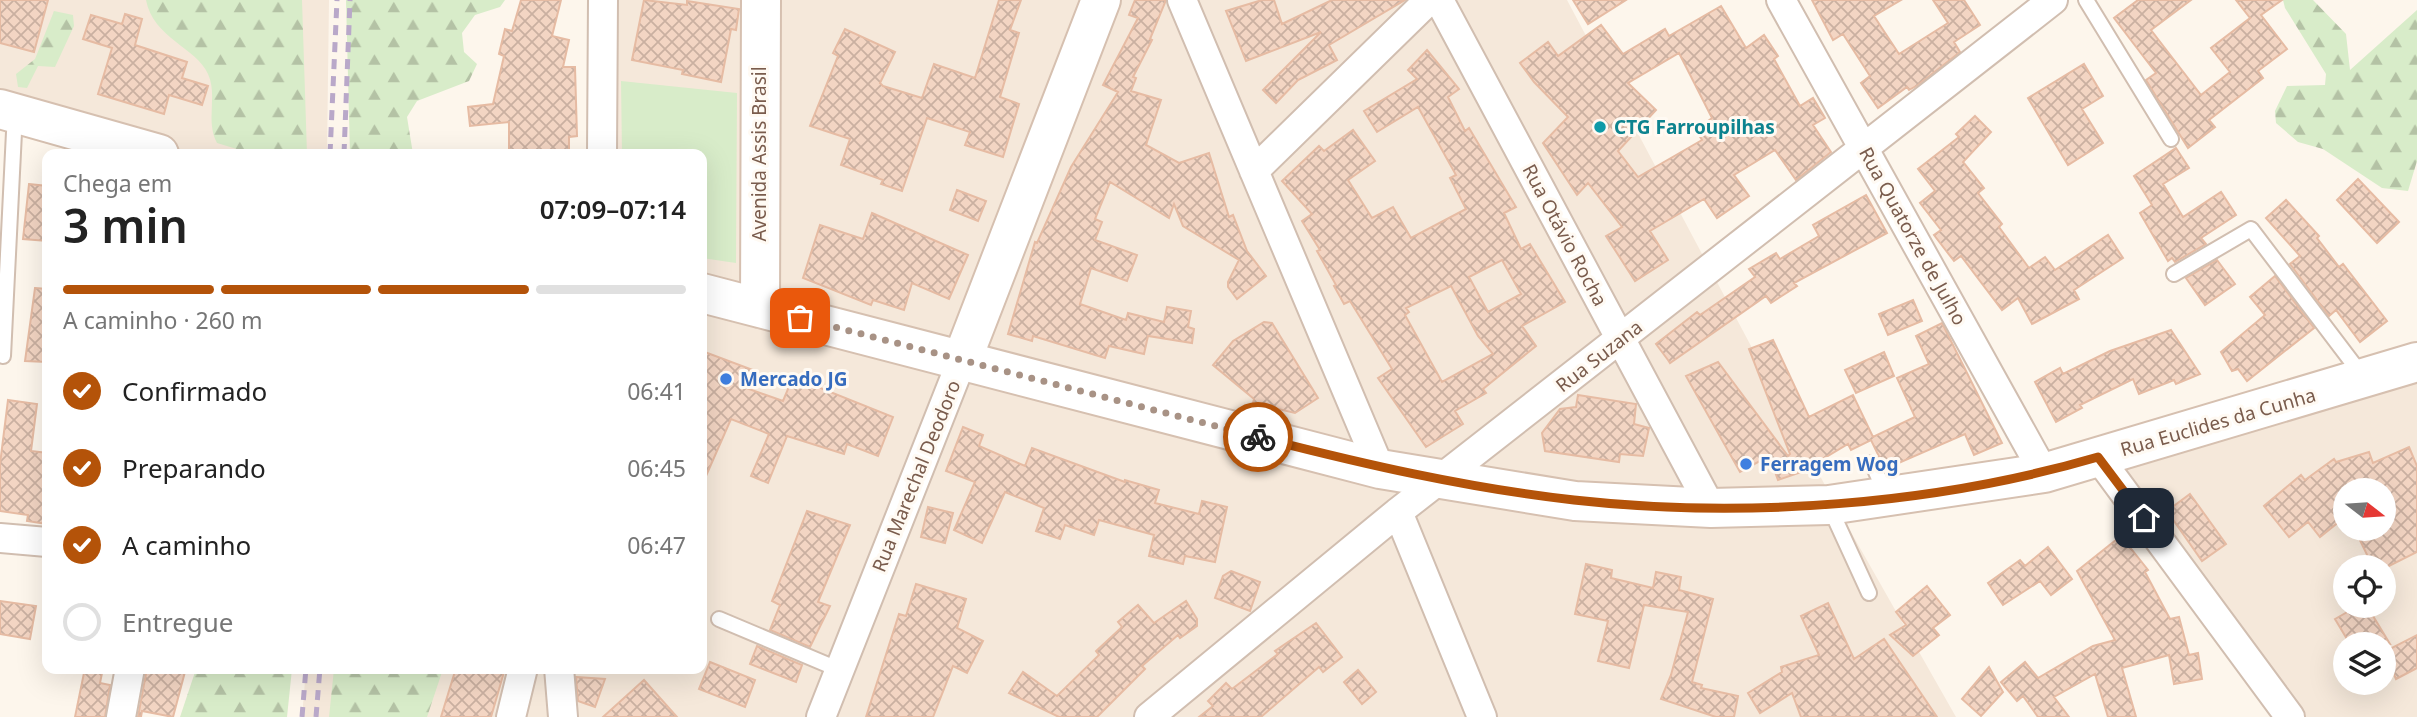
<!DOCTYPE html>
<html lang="pt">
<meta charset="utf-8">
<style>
:root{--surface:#fff;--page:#f2f2f2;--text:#222;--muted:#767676;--line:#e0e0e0;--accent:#b45309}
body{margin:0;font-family:"Noto Sans",sans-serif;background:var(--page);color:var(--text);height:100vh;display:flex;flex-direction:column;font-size:26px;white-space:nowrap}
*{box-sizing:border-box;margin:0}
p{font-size:23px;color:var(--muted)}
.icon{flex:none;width:38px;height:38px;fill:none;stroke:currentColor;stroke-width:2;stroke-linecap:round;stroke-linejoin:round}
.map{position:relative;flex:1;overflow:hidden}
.sheet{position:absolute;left:42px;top:149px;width:665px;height:525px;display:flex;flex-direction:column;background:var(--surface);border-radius:14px;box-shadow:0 7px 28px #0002}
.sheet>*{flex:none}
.needle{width:46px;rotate:107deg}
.controls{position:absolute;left:2333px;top:478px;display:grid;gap:14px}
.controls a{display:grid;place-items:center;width:63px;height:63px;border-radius:50%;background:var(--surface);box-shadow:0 7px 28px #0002;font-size:35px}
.pin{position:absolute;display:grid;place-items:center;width:60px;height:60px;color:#fff;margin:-30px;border-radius:14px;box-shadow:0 4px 10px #0006}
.courier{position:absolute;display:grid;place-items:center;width:70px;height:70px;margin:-35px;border:5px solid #b45309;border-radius:50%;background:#fff;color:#222;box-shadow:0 2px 9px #0007}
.overview em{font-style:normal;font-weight:600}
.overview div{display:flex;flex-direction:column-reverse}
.overview{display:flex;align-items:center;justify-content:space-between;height:119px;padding:0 21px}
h1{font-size:46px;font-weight:600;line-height:52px}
.bar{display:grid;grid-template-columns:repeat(4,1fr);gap:10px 7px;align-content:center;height:84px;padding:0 21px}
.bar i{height:9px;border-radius:5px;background:var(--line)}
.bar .active{background:var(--accent)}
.bar p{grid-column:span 4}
ol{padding:0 21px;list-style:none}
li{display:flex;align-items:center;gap:21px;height:77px}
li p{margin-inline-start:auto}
li .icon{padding:7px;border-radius:50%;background:var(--accent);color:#fff;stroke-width:4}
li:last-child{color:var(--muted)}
li i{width:38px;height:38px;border:4px solid var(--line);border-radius:50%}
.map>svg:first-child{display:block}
</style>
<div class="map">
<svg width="2417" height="717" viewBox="0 0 2417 717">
<defs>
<pattern id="forest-firs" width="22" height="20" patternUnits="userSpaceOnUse" patternTransform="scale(1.75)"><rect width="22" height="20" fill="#d8ecc9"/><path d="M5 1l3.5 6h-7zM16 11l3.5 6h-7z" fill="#b4c2a5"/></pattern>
<pattern id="building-cross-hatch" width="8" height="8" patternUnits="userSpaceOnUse" patternTransform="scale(1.75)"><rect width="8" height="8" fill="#f3d5c3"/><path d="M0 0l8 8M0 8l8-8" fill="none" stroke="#cab0a1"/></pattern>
</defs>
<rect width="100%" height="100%" fill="#fdf6ec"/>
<path fill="#f5e8da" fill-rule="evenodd" d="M0,0H329L327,154H159L0,119Z
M603,0H1567L1835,504L1956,717H302L306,669L702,668V154H602Z
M2417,362V717H2290L2098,457ZM2345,490H2384V528H2345ZM2345,567H2384V606H2345ZM2345,644H2384V682H2345Z"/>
<path fill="#d8ecc9" d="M621,81L737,93L736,263L702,258V154H622Z"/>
<path fill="url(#forest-firs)" d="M146,0H302L307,154H253L217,143C205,121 218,96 208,74C197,48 153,38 146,0Z
M346,0H505L500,7L475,15L462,33L464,52L477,64L469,81L417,101L407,117L413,154H350Z
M2283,0H2313L2346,34L2350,70L2417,10V161L2408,191L2382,188L2323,149L2298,142L2276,123L2275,111L2287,86L2325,85L2326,74L2285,8Z
M54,11L73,15L74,26L55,67L38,66L27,88L18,87L16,74L35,59Z
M196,669H292L287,717H180Z
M334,669V668L443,669L427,717H329Z"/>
<path fill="url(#building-cross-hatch)" stroke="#e6bba3" stroke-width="2" fill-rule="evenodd" d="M0,0H48L34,52L0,43Z
M521,0H561L552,36L569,40L563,67H575L577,136L569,137V154H509V122L470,126L468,107L493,104L504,56L499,54L505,29L512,31Z
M644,0L687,5V1L739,9L736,30L731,29L721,82L682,74L683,70L632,60Z
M999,0H1021L1010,30L1019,33L1000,97L1019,104L1003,157L965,145L970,132L927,118L902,191L881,184L883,180L841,165L850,139L810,126L838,56L833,53L845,29L895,52L880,83L883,86L922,98L934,64L975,78Z
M1135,0H1166L1150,39L1152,40L1133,77L1136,78L1131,91L1161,100L1146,145L1179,163L1209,153L1229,217L1233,215L1247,251L1266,276L1237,299L1228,287V282L1239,260L1183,226L1174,204L1169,218L1110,182L1095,219L1102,222L1095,240L1137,255L1127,281L1091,268L1080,304L1126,320L1128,313L1164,322L1167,307L1191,311L1188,327L1194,329L1192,343L1148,336L1144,354L1109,346L1105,358L1033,336L1032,341L1008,334L1035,242L1037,243L1071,167L1118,92L1103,85L1138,18L1129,15Z
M1262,0H1274L1282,24L1332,0H1405L1329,45L1337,60L1298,80L1276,103L1263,90L1321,32L1246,61L1226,11Z
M1573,0H1626L1588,24Z
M1812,0H1901L1874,16L1899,54L1948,23L1933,0H1964L1980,25L1954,42L1960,52L1918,85L1909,90L1907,87L1878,108L1861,83L1870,76L1843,34L1833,40Z
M2138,0H2191L2151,30L2201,95L2230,72L2211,48L2250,18L2236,0H2282L2261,15L2287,49L2258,71L2263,78L2209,120L2215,127L2188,148L2146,80L2156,73L2114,18Z
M1721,6L1746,48L1764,35L1778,56L1774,59L1800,106L1813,98L1825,118L1813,125L1831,152L1796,180L1775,150L1734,175L1749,196L1717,218L1704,199L1650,231L1668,260L1635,281L1606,236L1622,227L1588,183L1577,195L1543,143L1568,117L1534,82L1520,63L1548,42L1558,56L1601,25L1623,54L1665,29L1669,36ZM1679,53L1712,118L1696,130L1702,140L1638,177L1618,151L1656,110L1628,83Z
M125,14L142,19L135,45L187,62L182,78L208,86L202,105L169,95L164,114L98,94L112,48L83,39L91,15L122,24Z
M1427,50L1459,89L1448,97L1465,131L1469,128L1516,207L1504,213L1521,249L1530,244L1565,302L1522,326L1536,346L1483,389L1486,393L1455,411L1463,424L1426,447L1378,378L1392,369L1350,301L1344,304L1334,286L1336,285L1317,251L1320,250L1302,221L1312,214L1282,181L1319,146L1324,151L1353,130L1375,161L1348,180L1372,218L1393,207L1411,238L1466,209L1450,178L1456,175L1418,107L1377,132L1364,111L1417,79L1408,70ZM1502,260L1521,294L1488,312L1469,277ZM1451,286L1478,336L1493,354L1442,382L1405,315L1409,312L1406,308Z
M2084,64L2103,96L2082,109L2103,143L2068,165L2028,98Z
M1975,116L1991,132L1963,162L1984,188L1978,193L2002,224L1999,227L2029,268L2045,257L2055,270L2108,235L2123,258L2074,290L2079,299L2032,324L2018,298L2002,310L1961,256L1954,261L1934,235L1941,230L1920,203L1935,191L1918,169L1959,137L1956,134Z
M2176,148L2189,168L2163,184L2183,217L2221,192L2236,215L2201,238L2206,244L2175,262L2172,258L2168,261L2140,213L2152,205L2134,176Z
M2358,179L2399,222L2377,243L2337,200Z
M29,184L47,186V241L23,239Z
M957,190L986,201L978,221L950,210Z
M1866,195L1887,233L1794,283L1797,286L1771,303L1766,296L1670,363L1668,360L1656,344L1697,312L1700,315L1755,277L1749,269L1776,253L1780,259L1819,236L1813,225Z
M2286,200L2319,236L2317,238L2339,267L2343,264L2387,321L2360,342L2336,310L2329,316L2290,264L2300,256L2266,218Z
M872,213L968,255L949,299L912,283L904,310L873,300L871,305L803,278L820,225L863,239Z
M2217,260L2235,284L2205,305L2186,278Z
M2275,276L2314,328L2247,381L2238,369L2232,371L2221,352L2265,315L2250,297Z
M35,288L47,289V362L25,361Z
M1913,300L1922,321L1888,335L1879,314Z
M1264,322L1272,323L1318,398L1295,413L1253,403L1254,399L1213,365L1233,341Z
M1942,323L2002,443L1974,455L1965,434L1885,469L1871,440L1851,450L1848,444L1801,472L1778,480L1769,456L1740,472L1686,376L1718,362L1788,456L1790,454L1749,349L1773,340L1809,417L1853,395L1873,437L1915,417L1897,378L1929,364L1916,336Z
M2171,330L2200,374L2176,384L2174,380L2139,394L2133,379L2080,405L2082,408L2056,422L2035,382L2060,368L2063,374L2110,351Z
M702,351L753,370L746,388L783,401L793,377L893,417L878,456L847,444L844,454L787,436L768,483L751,476L769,434L731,419L702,485Z
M1884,352L1894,376L1856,393L1845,370Z
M1578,395L1636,404L1634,424L1649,428L1643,456L1620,454L1619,462L1545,451L1542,433L1560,409L1576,407Z
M8,400L37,404L31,451L47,453V524L27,521L28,515L0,511V464Z
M963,427L983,435L979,446L1025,466L1032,448L1125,482V480L1159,490L1155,503L1199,514L1202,501L1227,507L1215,562L1185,556L1183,564L1149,556L1154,535L1099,520L1094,535L1065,525L1060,539L1036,531L1044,508L1005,492L982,543L954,530L975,482L946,471Z
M2409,447L2417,466V552L2387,567H2373L2354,528H2384V490H2345V517L2320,537L2308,522L2289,537L2264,506L2301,475L2305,480L2334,459L2336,462L2369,452L2373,463Z
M2190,494L2226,544L2202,561L2167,511Z
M928,507L953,513L945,543L921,537Z
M807,511L850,525L818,602L830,606L810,647L770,630L780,605L772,601Z
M2121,536L2148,570L2145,572L2170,619L2179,617L2189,655L2198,653L2202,679L2174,684L2169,655L2122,668L2136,717H2108L2095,674L2054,697L2069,717H2038L2023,696L2017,701L2001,682L2025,662L2038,678L2093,646L2115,640L2077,571Z
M2048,547L2072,579L2051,595L2040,581L2003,605L1988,583L2020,560L2025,566Z
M1586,564L1612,570L1611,578L1653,588L1656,572L1681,577L1679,590L1713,599L1692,682L1702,685L1701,688L1738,696L1734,717H1716L1661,699L1671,675L1688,612L1644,605L1629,668L1598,661L1608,621L1575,614Z
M1231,571L1260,582L1250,611L1215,598L1223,576Z
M916,584L966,599L957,628L983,641L967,673L953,666L933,717H866L899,614L906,616Z
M1927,586L1950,615L1933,628L1939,635L1913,656L1890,635L1906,625L1896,612Z
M0,601L36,606L30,639L0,634Z
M1186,601L1197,619V626L1180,638L1178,635L1142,666L1145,669L1097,717H1059L1009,693L1023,672L1057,696L1099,655L1096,651L1122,627L1118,622L1138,605L1154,623Z
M1828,603L1854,659L1884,639L1937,717H1801L1792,693L1760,713L1748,693L1782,672L1781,667L1819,655L1801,616Z
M2358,606H2367L2390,644H2350L2335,619Z
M1316,623L1342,657L1323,672L1319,667L1261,717H1199L1213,706L1208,701L1226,683L1232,689L1278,654L1275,651Z
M2417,635V668L2396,679L2384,652Z
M757,646L802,665L796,682L750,664Z
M710,662L755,680L745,707L699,689Z
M1989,667L2003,692L1981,716L1962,699Z
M85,668H103L100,683L110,685L105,717H75Z
M147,668H186L173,717L142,711L141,717H138Z
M456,668L504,672L491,717H441Z
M1358,670L1376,692L1362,704L1344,682Z
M576,677L605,679L595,707L578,701Z
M644,680L677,717H603Z"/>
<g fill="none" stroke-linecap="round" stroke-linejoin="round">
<g stroke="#d1beb0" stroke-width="18">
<path id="lane" d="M2086,0L2171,139
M2174,274L2251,229L2361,374
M3,356L14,132
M1872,463L1886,494
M1830,508L1869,593
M719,619L840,670"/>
</g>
<g stroke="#d1beb0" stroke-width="32">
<path id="street" d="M1182,0L1380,469
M1439,0L1711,508
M1781,0L2044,473
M602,154L603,0
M1254,171L1429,0
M2098,457L2290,717
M1398,512L1482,717
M0,538L47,542
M559,668L563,717
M121,717L130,668
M511,717L523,668
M821,717L962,360
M1149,717L1398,512L2053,0"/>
</g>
<g stroke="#d6c0b0" stroke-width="42">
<path id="secondary" d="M0,109L159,154
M702,293L1380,469L1575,501L1711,508L1829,505L2044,473L2417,362
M760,308L761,0
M962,360L1101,0"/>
</g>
<use href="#lane" stroke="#fff" stroke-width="14"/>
<use href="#street" stroke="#fff" stroke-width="28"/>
<use href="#secondary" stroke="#fff" stroke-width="38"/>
<path stroke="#b9a8c9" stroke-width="5" stroke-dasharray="10 7" stroke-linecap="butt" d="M330,154L337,0
M344,154L350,0
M302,717L306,668
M316,717L320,668"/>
</g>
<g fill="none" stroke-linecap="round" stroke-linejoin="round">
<path stroke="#a89285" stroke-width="7" stroke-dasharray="0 12.6" d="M800,318L1258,437"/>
<path stroke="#b45309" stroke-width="9" d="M1258,437C1363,464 1467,488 1574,500C1745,519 1934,505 2098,457L2144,518"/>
</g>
<circle fill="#0f9aa8" stroke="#fffaf3" stroke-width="2.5" cx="1600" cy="127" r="7"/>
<g fill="#3f7fe0" stroke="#fffaf3" stroke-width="2.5">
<circle cx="726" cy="379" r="7"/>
<circle cx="1746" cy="464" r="7"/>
</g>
<g text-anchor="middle" stroke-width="6" stroke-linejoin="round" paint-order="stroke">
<g font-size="19" font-weight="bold" fill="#0d838f" stroke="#fffaf3" text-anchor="start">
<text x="1614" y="134">CTG Farroupilhas</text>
</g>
<g font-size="19" fill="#7a5c4d" stroke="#fffaf3">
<text transform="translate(759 154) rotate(-90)" y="7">Avenida Assis Brasil</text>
<text transform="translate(1565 235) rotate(62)" y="7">Rua Otávio Rocha</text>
<text transform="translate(1913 236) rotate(61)" y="7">Rua Quatorze de Julho</text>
<text transform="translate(1599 356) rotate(-38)" y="7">Rua Suzana</text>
<text transform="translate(2218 422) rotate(-16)" y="7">Rua Euclides da Cunha</text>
<text transform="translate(916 476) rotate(-68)" y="7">Rua Marechal Deodoro</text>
</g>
<g font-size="19" font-weight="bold" fill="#366cbe" stroke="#fffaf3" text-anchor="start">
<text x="740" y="386">Mercado JG</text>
<text x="1760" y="471">Ferragem Wog</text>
</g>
</g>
</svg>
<div class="controls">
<a><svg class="needle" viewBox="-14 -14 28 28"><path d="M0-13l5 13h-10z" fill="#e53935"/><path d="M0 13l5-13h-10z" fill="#767676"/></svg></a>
<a><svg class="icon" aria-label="locate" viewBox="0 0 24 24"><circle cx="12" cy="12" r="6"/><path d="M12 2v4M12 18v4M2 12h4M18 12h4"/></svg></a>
<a><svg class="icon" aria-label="layers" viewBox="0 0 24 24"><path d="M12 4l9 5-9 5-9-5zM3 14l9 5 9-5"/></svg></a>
</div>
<div class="pin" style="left:800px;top:318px;background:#ea580c"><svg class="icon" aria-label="bag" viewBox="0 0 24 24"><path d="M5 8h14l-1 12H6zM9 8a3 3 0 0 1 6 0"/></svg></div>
<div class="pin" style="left:2144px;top:518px;background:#1f2937"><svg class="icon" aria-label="home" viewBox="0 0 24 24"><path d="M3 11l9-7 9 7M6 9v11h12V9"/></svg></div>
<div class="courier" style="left:1258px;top:437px"><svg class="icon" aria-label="bike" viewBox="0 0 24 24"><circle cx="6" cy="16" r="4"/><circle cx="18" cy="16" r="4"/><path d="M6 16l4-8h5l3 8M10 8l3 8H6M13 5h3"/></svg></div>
<section class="sheet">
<div class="overview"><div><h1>3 min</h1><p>Chega em</p></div><em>07:09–07:14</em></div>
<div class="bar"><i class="active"></i><i class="active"></i><i class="active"></i><i></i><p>A caminho · 260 m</p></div>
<ol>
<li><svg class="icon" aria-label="check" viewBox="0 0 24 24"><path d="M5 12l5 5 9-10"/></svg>Confirmado<p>06:41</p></li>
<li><svg class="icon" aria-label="check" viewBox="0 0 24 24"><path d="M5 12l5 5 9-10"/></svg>Preparando<p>06:45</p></li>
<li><svg class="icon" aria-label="check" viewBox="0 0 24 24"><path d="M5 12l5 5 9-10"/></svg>A caminho<p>06:47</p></li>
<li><i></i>Entregue</li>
</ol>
</section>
</div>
